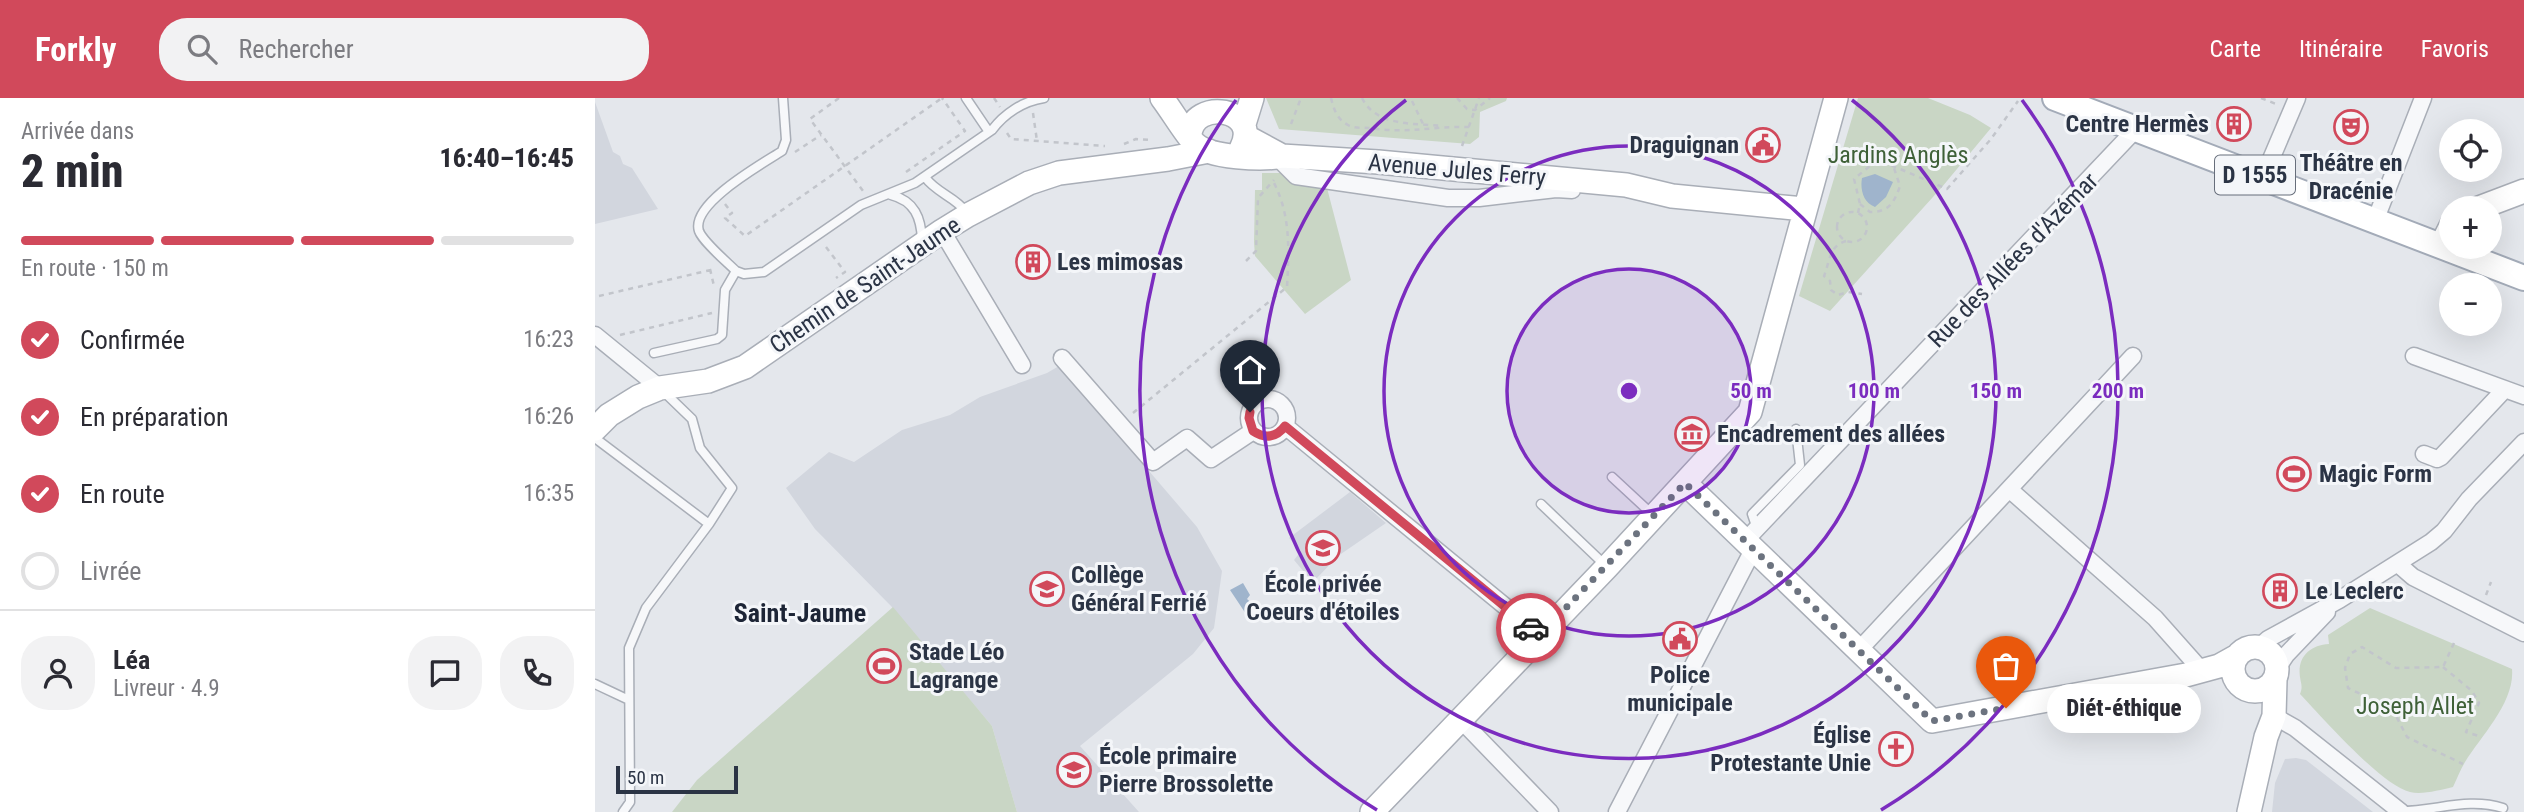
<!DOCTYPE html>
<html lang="fr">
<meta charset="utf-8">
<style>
:root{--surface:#fff;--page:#f2f2f3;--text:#2b2b33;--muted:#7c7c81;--line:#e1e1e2;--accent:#d1495b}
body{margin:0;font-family:"Roboto Condensed",sans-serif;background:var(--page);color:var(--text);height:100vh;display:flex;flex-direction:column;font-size:26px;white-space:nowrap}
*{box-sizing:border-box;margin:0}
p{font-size:23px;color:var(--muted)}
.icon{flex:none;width:38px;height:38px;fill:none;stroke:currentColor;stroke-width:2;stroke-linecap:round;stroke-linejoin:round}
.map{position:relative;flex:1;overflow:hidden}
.side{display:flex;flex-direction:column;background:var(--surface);width:595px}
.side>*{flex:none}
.tools{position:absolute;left:1844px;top:21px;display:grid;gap:14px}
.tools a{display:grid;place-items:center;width:63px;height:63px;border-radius:50%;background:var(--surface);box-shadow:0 7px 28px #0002;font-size:35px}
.scale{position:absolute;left:21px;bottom:18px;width:122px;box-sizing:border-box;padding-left:7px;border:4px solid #2b3445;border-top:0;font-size:19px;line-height:24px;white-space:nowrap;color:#2b3445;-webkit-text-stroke:5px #f4f6f9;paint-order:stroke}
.pin{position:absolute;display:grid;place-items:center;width:60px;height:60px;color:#fff;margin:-72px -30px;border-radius:50% 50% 50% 0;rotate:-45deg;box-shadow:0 0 7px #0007}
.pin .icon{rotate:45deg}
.courier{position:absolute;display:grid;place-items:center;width:70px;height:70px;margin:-35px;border:5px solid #d1495b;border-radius:50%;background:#fff;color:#222;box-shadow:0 2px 9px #0007}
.bubble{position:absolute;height:49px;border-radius:24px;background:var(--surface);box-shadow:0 7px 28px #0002;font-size:23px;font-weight:800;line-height:49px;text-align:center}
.head em{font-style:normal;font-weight:800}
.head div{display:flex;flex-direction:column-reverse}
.head{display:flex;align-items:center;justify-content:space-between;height:119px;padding:0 21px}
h1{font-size:46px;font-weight:800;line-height:52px}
.bar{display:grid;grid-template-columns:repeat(4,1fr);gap:10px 7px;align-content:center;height:84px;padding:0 21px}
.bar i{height:9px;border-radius:5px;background:var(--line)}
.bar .current{background:var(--accent)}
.bar p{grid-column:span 4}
.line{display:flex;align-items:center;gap:18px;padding:0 21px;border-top:2px solid var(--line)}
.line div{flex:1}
.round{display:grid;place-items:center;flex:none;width:74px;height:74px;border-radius:28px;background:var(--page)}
ol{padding:0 21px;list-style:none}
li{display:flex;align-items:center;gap:21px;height:77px}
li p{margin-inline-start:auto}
li .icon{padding:7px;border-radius:50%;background:var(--accent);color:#fff;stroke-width:4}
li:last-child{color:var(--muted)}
li i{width:38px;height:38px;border:4px solid var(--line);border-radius:50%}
header{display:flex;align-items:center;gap:42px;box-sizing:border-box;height:98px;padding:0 35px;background:var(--accent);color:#fff}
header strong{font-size:33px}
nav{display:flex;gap:38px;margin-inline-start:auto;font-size:24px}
.search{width:490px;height:63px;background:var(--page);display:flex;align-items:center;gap:18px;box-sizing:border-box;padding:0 24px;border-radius:28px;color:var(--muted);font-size:26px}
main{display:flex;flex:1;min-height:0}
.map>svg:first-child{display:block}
</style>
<header>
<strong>Forkly</strong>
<div class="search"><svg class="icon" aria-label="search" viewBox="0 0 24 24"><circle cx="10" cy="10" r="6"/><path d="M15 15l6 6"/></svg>Rechercher</div>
<nav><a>Carte</a><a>Itinéraire</a><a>Favoris</a></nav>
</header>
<main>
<section class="side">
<div class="head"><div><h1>2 min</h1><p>Arrivée dans</p></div><em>16:40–16:45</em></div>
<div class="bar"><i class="current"></i><i class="current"></i><i class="current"></i><i></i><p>En route · 150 m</p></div>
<ol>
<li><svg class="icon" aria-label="check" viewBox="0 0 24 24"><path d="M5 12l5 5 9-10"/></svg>Confirmée<p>16:23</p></li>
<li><svg class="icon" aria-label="check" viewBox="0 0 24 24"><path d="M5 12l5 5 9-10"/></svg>En préparation<p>16:26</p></li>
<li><svg class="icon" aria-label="check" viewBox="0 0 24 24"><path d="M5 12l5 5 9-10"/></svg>En route<p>16:35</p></li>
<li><i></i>Livrée</li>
</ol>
<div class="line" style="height:126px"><a class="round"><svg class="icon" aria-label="person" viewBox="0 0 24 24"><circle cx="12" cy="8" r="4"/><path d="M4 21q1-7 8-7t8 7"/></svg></a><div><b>Léa</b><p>Livreur · 4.9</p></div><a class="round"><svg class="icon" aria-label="chat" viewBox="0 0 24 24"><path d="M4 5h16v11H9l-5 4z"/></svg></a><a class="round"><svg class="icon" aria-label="phone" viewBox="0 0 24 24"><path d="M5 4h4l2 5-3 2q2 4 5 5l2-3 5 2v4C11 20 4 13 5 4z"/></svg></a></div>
</section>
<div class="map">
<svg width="1929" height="714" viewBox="0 0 1929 714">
<rect width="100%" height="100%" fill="#e4e7ec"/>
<path fill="#d2d6de" d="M0,4L18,54L25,58L28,66L37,70L63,111L0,126Z
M464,268L602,429L627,473L619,530L598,556L485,648L544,714H422L397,628L296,508L220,431L191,390L234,354L259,364L307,332L355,317L385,299L452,275Z
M755,394L791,425L743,458L721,481L714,480L699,462L706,453L694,440Z
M1701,660L1711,662L1778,714H1677L1680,685L1690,661Z"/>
<path fill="#c9d6c5" d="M671,0H912L911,3L885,14L884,39L875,46L684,31Z
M1263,0H1333L1375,17L1396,30L1347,89L1235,213L1204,198Z
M667,75H691L732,90L756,182L710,216L660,158L659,144L660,92H667Z
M298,509L397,628L422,714H77L102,682Z
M1775,510L1917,571C1920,604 1886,638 1870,664C1865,672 1862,681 1858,689C1845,692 1827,697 1815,694C1786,687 1726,618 1705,596C1708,589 1706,586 1705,579C1702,559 1715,547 1734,546L1733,537Z"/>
<path fill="#9fb4cc" d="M1280,76L1298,84L1291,99L1280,109C1268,105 1265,91 1267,80Z
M648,485L655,497L652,501L661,509L651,516L635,492Z"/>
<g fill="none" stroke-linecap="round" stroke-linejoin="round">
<g stroke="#a9aeb7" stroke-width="11">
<path id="lane" d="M188,0L191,42L187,53C167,66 95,106 104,133C108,144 132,164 141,173L149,176L169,174L266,107L320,85L397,32C409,16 428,3 449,0
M371,0L394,34
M330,79C341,95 361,99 371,114
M296,97C320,103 326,120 327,142
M59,255L122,241L127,237L130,192L141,173
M68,293L97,321L105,350L137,390L114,426
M0,340L114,426L51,510L34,550L35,704L28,714
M1017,379L1058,417
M946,406L1010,467
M1162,431L1157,416L1205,367L1201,331
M0,586L34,602
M1806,713C1841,713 1873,699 1908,710"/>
</g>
<g stroke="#a9aeb7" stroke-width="19">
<path id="street" d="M682,59L701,78L853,100H884L961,91L977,92
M1668,80L1702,0
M1780,123L1828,0
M347,133L427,267
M0,237L65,290
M1819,258L1929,298
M467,260L558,364L592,340L616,361L658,333
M654 320a19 19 0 1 1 38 0a19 19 0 1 1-38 0Z
M690,328L945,537
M1829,356L1842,361L1846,359L1910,291
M1414,391L1560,520L1608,574
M1149,444L1541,31
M1803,466L1818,479L1929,535
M1664,549L1673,541L1744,502L1836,444L1849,433L1874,401L1929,344
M1263,553L1538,258
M1683,569L1691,557L1732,514
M1679,618L1700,630L1806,714
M865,621L955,714
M1022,714L1158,452"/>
</g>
<g stroke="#a9aeb7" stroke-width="26">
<path id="secondary" d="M567,0C577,13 589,34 600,46C614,60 669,62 687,58
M649,26L657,0
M595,37C597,0 668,9 646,51
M650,38L687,58L783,64L1031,87L1077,98L1209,111
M1884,110L1929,93
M1846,148L1857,126
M0,331L14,317L43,299L65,290L113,283L150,269L347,133L373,117L434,85L464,75L573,61L614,53
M1090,385L1337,623L1591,577L1624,568L1642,558
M1638 571a22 22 0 1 1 44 0a22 22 0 1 1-44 0Z
M777,714L1012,469L1155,314L1241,0
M1654,714L1671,639L1679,618L1680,582"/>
</g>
<g stroke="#a3abb8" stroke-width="28">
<path id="primary" d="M1460,0L1929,180"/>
</g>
<path stroke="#c2c5cb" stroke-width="2.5" stroke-dasharray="5 5" stroke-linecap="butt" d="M244,0L215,21L268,93
M399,0L405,9
M736,0C739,12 742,21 753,27C759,31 767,29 774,30C812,36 838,28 874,29
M767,0C781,29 820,25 848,28
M862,0L872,11L880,12L895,0
M1666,0L1681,6
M817,3L828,26
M438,15L442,43
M696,26L706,0
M412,35L416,41L510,48
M529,46L541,41L555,42
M867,48L884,0
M200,54L226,37
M1248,55L1298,68L1352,91L1396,41L1423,3
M311,74L370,33L347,0
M130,106L137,115L130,120L150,138L347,0
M1265,106L1275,114C1294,114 1299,105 1305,88L1299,70
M1242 129a15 15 0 1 1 30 0a15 15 0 1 1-30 0Z
M1263,115L1265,106L1259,81L1281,63
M1251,143C1234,148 1235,163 1229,178L1235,183L1236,192L1243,197L1253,194L1267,196
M231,149L250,174L241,180
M651,163L661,153L663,100L679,82
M115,171L119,188
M4,198L120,171
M25,237L117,215
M538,315L692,189C694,152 696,117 678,83
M1891,497L1896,484
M1859,545L1848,569L1801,570L1767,549L1755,556L1750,570L1753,590L1789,607L1800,616L1812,639L1868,666
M1848,569L1877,593L1884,605L1871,634L1887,639"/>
<use href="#lane" stroke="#f7f8fa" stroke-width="8"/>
<use href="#street" stroke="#f7f8fa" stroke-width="16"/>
<use href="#secondary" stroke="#fff" stroke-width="23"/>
<use href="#primary" stroke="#fff" stroke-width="24"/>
</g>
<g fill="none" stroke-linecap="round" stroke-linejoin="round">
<path stroke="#6c737f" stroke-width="7" stroke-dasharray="0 12.6" d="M936,530L945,537L1090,385L1337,623L1411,610"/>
<path stroke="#d1495b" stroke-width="9" d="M655,314L654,320L658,333C670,341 681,340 690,328L936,530"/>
</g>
<circle cx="1034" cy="293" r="122" fill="#7b2cbf" fill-opacity=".12"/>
<g fill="none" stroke="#7b2cbf" stroke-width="3.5">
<circle cx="1034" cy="293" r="122"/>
<circle cx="1034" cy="293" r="245"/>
<path d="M1257 2A367 367 0 1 1 811 2"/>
<path d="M782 712A489 489 0 0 1 641 2M1427 2A489 489 0 0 1 1286 712"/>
</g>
<defs>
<g id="building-ring" transform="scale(1.75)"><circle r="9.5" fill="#f4f6f9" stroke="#d1495b" stroke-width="1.5"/><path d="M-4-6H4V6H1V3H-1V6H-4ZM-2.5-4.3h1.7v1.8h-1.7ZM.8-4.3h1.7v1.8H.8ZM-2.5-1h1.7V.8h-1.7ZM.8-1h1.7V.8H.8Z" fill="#d1495b"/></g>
<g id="theatre-ring" transform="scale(1.75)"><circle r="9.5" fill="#f4f6f9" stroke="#d1495b" stroke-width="1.5"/><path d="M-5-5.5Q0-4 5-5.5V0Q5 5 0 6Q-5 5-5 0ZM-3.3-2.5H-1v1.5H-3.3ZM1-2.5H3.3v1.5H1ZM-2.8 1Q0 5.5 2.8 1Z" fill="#d1495b"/></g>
<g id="civic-ring" transform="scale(1.75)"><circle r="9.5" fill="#f4f6f9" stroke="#d1495b" stroke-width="1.5"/><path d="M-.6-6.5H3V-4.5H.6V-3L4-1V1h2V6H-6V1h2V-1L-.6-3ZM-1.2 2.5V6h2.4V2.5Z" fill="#d1495b"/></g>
<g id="museum-ring" transform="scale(1.75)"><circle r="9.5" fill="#f4f6f9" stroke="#d1495b" stroke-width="1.5"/><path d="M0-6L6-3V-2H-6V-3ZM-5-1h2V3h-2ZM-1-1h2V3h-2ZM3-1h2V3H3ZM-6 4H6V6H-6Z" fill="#d1495b"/></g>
<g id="stadium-ring" transform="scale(1.75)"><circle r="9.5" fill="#f4f6f9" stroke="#d1495b" stroke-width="1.5"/><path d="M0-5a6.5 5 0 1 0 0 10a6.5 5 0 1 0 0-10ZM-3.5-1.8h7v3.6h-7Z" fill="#d1495b"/></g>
<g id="school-ring" transform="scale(1.75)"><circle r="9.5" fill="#f4f6f9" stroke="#d1495b" stroke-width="1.5"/><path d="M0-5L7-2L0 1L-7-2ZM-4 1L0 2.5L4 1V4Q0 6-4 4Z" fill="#d1495b"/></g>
<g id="church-ring" transform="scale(1.75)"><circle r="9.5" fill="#f4f6f9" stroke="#d1495b" stroke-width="1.5"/><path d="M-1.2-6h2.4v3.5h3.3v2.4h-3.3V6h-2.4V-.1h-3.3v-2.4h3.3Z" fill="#d1495b"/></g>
</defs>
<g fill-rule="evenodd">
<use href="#building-ring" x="1639" y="26"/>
<use href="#theatre-ring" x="1756" y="29"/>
<use href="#civic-ring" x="1168" y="47"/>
<use href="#building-ring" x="438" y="164"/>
<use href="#museum-ring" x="1097" y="336"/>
<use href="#stadium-ring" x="1699" y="376"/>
<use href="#school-ring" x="728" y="450"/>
<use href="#school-ring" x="452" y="491"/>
<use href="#building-ring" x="1685" y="493"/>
<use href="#civic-ring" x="1085" y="541"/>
<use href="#stadium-ring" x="289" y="568"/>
<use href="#church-ring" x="1301" y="651"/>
<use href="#school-ring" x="479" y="672"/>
</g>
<g text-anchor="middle" stroke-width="6" stroke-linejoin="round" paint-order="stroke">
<rect fill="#f4f6f9" stroke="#676e7b" stroke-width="2" x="1620" y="57.5" width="80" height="39" rx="5"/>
<g font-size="23" font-weight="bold" fill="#2b3445">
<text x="1660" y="85">D 1555</text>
</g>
<g font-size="24" font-weight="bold" fill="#2b3445" stroke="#f4f6f9" text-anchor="start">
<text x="1614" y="34" text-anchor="end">Centre Hermès</text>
<text x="1144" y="55" text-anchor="end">Draguignan</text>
<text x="1756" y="73" text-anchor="middle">Théâtre en<tspan x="1756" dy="28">Dracénie</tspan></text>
<text x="462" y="172">Les mimosas</text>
<text x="1122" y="344">Encadrement des allées</text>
<text x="1724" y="384">Magic Form</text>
<text x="476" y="485">Collège<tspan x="476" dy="28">Général Ferrié</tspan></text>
<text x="728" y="494" text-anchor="middle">École privée<tspan x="728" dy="28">Coeurs d'étoiles</tspan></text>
<text x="1710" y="501">Le Leclerc</text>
<text x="314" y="562">Stade Léo<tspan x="314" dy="28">Lagrange</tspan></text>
<text x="1085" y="585" text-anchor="middle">Police<tspan x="1085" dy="28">municipale</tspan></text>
<text x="1276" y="645" text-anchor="end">Église<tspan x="1276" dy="28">Protestante Unie</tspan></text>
<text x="504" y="666">École primaire<tspan x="504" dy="28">Pierre Brossolette</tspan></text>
</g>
<g font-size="24" fill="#3f6138" stroke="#f4f6f9">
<text x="1303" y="65">Jardins Anglès</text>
<text x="1820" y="616">Joseph Allet</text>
</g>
<g font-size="24" fill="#2b3445" stroke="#f4f6f9">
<text transform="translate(862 72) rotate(5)" y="8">Avenue Jules Ferry</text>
<text transform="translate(1418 162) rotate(-46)" y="8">Rue des Allées d'Azémar</text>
<text transform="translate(270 187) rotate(-34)" y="8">Chemin de Saint-Jaume</text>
</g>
<g font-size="26" font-weight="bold" fill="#1d2536" stroke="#f4f6f9">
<text x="205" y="524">Saint-Jaume</text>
</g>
</g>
<circle cx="1034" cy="293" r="10" fill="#7b2cbf" stroke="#f4f6f9" stroke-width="3.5"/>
<g font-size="21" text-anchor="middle" font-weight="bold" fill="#7b2cbf" stroke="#f4f6f9" stroke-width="6" stroke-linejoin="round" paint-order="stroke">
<text x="1156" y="300">50 m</text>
<text x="1279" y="300">100 m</text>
<text x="1401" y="300">150 m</text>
<text x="1523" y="300">200 m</text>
</g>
</svg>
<div class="tools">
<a><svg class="icon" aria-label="locate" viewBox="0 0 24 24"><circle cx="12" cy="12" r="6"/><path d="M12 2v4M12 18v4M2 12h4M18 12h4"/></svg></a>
<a>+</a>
<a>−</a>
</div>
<div class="scale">50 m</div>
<div class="pin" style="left:1411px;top:610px;background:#ea580c"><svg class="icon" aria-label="bag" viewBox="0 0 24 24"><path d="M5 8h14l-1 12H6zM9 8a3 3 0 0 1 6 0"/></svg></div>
<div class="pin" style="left:655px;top:314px;background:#1f2937"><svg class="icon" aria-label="home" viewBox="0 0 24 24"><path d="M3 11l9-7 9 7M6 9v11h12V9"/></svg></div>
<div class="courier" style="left:936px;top:530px"><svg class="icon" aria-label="car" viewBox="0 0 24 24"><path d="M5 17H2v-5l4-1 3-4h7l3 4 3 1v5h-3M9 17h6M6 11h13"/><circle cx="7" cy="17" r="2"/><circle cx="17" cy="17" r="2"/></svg></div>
<div class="bubble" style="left:1452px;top:586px;width:154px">Diét-éthique</div>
</div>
</main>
